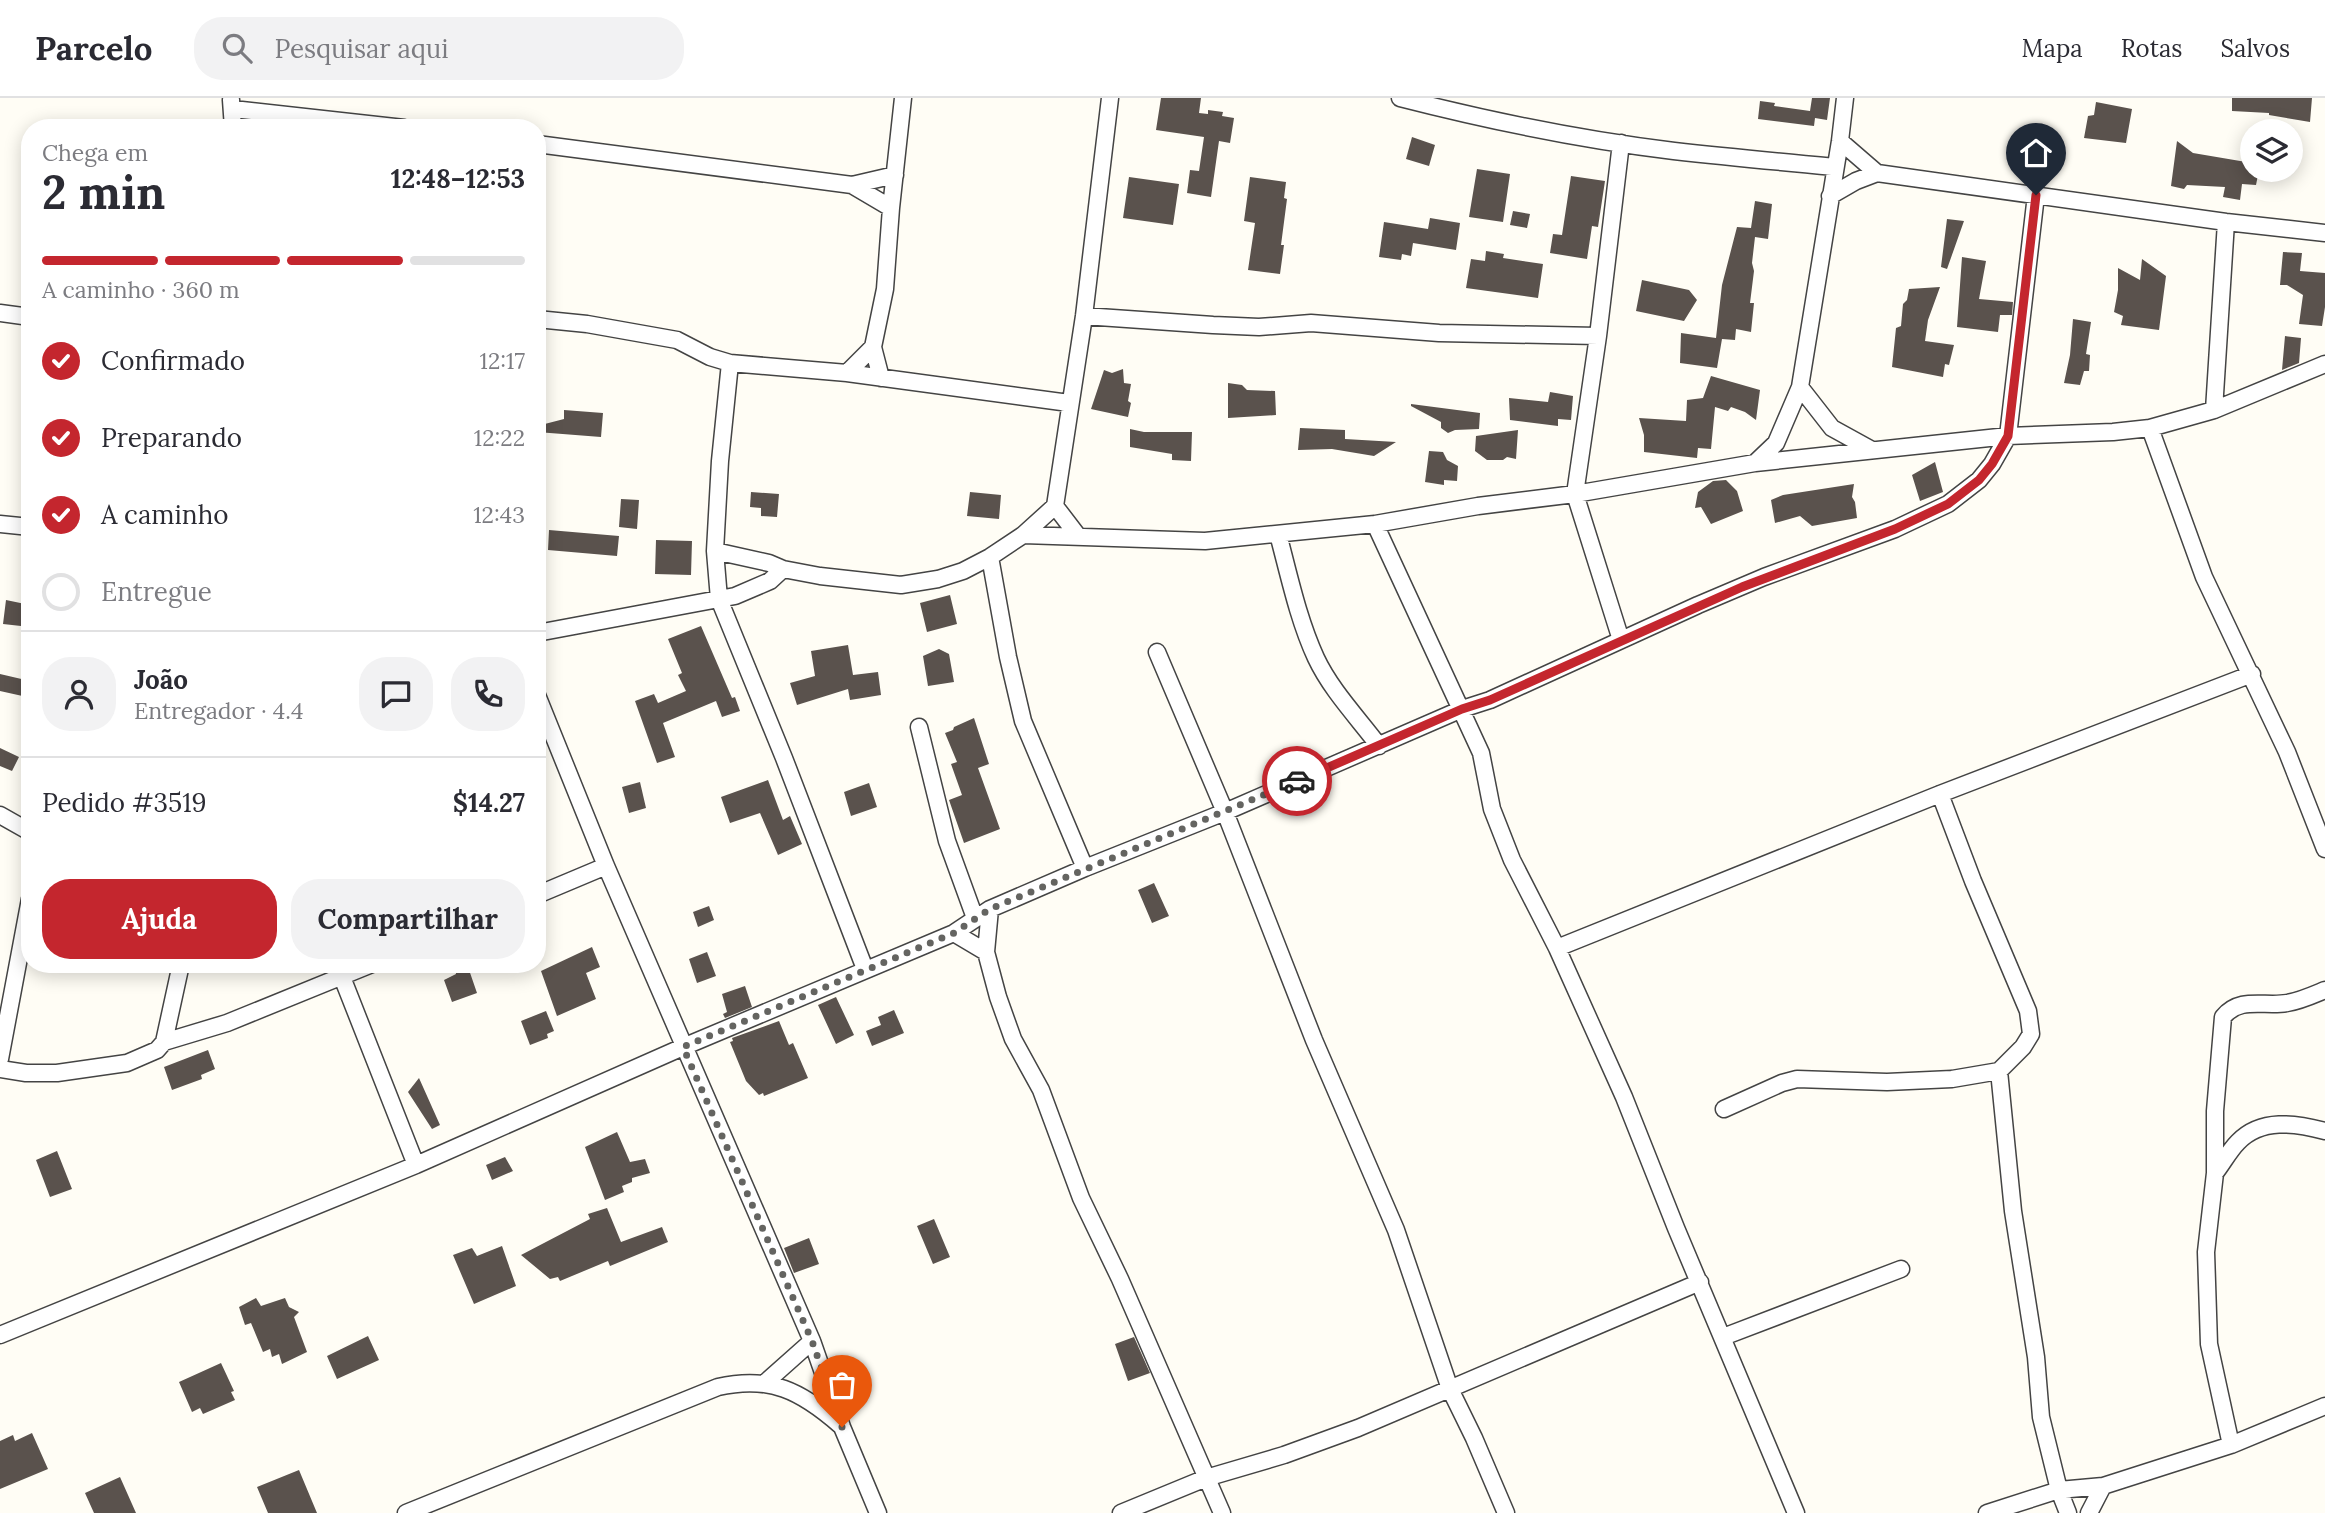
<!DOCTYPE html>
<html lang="pt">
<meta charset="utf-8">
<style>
:root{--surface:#fff;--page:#f2f2f3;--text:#2b2b33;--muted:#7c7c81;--line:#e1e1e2;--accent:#c4262e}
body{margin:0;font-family:Lora,serif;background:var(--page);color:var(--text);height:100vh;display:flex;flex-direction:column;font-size:26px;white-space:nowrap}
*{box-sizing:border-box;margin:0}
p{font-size:23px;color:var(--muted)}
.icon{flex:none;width:38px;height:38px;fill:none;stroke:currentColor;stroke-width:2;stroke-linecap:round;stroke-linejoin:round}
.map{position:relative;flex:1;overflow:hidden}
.side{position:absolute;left:21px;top:21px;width:525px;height:854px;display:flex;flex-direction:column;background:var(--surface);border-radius:28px;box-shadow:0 4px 18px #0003}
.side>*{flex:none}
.controls{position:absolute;left:2240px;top:21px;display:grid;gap:14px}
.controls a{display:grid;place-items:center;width:63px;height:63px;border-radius:50%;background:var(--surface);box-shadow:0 4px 18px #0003;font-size:35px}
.pin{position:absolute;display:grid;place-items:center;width:60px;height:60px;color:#fff;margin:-72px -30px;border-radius:50% 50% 50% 0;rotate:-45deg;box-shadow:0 0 7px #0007}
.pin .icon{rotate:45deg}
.courier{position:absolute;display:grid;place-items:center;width:70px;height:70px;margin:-35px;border:5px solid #c4262e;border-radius:50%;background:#fff;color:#222;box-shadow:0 2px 9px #0007}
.summary em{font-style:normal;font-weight:700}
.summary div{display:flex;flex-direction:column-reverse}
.summary{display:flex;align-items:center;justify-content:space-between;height:119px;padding:0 21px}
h1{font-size:46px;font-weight:700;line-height:52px}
.bar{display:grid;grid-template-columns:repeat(4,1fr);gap:10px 7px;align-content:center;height:84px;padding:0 21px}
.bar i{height:9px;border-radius:5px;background:var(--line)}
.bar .active{background:var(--accent)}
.bar p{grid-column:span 4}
.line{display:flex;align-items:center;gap:18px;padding:0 21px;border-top:2px solid var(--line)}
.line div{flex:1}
.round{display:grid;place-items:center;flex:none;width:74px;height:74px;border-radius:28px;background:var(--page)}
ol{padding:0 21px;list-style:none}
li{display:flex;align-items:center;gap:21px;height:77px}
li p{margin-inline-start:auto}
li .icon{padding:7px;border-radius:50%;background:var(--accent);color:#fff;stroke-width:4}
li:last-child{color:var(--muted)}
li i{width:38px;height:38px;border:4px solid var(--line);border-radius:50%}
.button{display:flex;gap:14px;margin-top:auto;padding:14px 21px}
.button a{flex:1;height:80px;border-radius:28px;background:var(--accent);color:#fff;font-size:28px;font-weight:700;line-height:80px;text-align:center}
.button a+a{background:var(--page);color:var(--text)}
header{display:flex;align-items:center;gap:42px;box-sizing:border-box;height:98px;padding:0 35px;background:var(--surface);border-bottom:2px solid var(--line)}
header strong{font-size:33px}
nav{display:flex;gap:38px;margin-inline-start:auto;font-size:24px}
.search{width:490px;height:63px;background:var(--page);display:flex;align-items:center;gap:18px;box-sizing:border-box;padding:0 24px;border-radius:28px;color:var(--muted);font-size:26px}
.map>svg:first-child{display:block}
</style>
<header>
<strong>Parcelo</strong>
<div class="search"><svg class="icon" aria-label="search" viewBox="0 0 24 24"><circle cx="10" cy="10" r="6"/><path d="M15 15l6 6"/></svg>Pesquisar aqui</div>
<nav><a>Mapa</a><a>Rotas</a><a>Salvos</a></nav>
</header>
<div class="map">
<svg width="2325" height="1415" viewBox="0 0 2325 1415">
<rect width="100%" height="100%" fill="#fffdf5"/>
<path fill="#5a524d" d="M1161,0H1201L1199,15L1208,16V12L1223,14L1222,18L1234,20L1230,45L1219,43L1211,99L1187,95L1190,72L1199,73L1204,39L1156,32Z
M1812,0H1830L1827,22L1815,20L1814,28L1758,21L1760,3L1775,5L1774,8L1810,13Z
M2232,0H2312L2310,24L2269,17V15L2232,13Z
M2096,4L2132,11L2126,45L2084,40L2088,18L2094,17Z
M1412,39L1435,47L1429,68L1406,61Z
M2177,43L2193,55L2252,65V72H2259L2256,87L2242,86L2240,102L2223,99L2225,89L2187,87L2184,91L2171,88Z
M1477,71L1510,76L1503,124L1469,119Z
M1571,78L1605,83L1598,129L1592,128L1587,161L1550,155L1553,136L1562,137Z
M1129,79L1179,86L1173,127L1123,120Z
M1250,79L1286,84L1284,100L1287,101L1281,147H1284L1280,176L1248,172L1255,125L1244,123Z
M1755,103L1772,106L1768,141L1755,139L1752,165L1754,173L1750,205H1754L1751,234L1736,231L1735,242L1722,241L1717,270L1680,265L1681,235L1716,240L1722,187L1737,129L1751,130Z
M1513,113L1530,116L1527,130L1510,127Z
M1430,120L1460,125L1456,152L1413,145L1411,158L1402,156L1401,162L1379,159L1384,124L1428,131Z
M1947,121L1964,123L1947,171L1941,169Z
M1486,153L1504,156L1503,160L1543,166L1538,200L1466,190L1471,161L1485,163Z
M2283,154L2302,155L2300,173L2325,175V209L2322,228L2299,226L2303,197L2287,187H2280Z
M1962,159L1986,163L1979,201L2013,204L2012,217H2000L1998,234L1957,229Z
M2142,161L2166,178L2159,232L2121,227L2123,218L2114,214L2118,192V170L2140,182Z
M1642,182L1689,192L1697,202L1684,223L1636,213Z
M1940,189L1928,222L1925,243L1954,247L1949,267L1945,266L1943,279L1892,269L1896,230L1901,228L1903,206L1907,202L1909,191Z
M2073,221L2091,224L2086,256L2090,257L2089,273H2084L2080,287L2064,285L2070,257Z
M2285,238L2301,240L2299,265L2282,272Z
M1123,271L1124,285L1131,286L1128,303L1131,305L1128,319L1091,311L1104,272L1112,275Z
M1711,278L1760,292L1756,322L1745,314L1731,309L1728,313L1715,309L1711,351L1698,350L1697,360L1644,354V337L1639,320L1686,323L1687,302L1703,300Z
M1228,285L1242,287L1247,292L1275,293L1276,317L1228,320Z
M1550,294L1573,298L1571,322L1558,321V328L1510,322L1509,300L1548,304Z
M1411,306L1480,315L1479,331L1455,332L1448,335L1441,330V324L1411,308Z
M564,312L603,315L601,339L537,334V328L564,321Z
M1300,330L1345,332V341L1396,344L1374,358L1332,351L1298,352Z
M1130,331L1144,334H1192L1191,363L1172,362V356L1130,349Z
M1518,332L1516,361L1507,359L1503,362H1487L1475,353L1476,338Z
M1429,353L1443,354L1447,362L1458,368L1457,383L1444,382V387L1425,384Z
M1935,364L1943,394L1920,403L1912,377Z
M1726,382L1737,393L1743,413L1711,426L1701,409L1695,410L1698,394L1713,383Z
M1854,386L1852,399L1855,404L1857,420L1812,428L1800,418L1775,425L1771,402L1783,397Z
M751,394L779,396L777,419L761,418V410L750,409Z
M970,394L1001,397L999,421L967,418Z
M621,401L639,402L637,431L619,429Z
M549,432L619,438L617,458L548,452Z
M656,442L692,443L691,477L655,476Z
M950,497L957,526L927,534L920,505Z
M6,502L30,507V529L3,526Z
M701,528L732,600L735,599L740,613L722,619L716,603L663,625L675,659L657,665L635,603L654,596L658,605L686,593L678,577L682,575L668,541Z
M848,547L853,577L878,574L881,597L850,602L848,591L797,607L790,585L815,578L811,553Z
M939,551L949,556L954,584L928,588L923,558Z
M0,576L30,583L27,599L0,593Z
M974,620L989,666L978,670L1000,731L964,745L949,702L962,697L951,666L957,664L945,635L953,632L954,629Z
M0,650L19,659L12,673L0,668Z
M768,682L783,722L790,718L802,746L778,757L760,715L730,725L721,699Z
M640,684L646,710L629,715L622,689Z
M869,685L877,709L851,718L844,694Z
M1154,785L1169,818L1152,825L1138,792Z
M709,808L714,822L698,829L693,814Z
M592,849L600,869L586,875L596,901L557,918L541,873Z
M707,854L716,878L697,885L689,861Z
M455,866H467L477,895L452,904L444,882L456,876Z
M745,888L752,909L725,920L723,916L727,914L722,896Z
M836,899L854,937L836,946L818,907Z
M894,912L904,935L872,948L866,933L881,927L878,919Z
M546,913L554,933L547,936L548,940L530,947L521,923Z
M779,923L789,947L793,945L808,980L764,998L763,995L759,997L746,983L730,944L733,943L732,940Z
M208,952L215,971L201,977L202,981L172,992L164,969Z
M419,980L440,1027L432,1031L408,994Z
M617,1034L630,1064L645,1061L650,1075L632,1080V1084L622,1088L624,1094L605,1102L585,1049Z
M57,1053L72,1091L50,1099L36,1062Z
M505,1059L513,1073L492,1082L486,1067Z
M607,1110L621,1144L662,1129L668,1144L610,1168L608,1163L560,1183L558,1179L550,1181L521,1157L590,1121L588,1116Z
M934,1121L950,1159L933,1166L917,1128Z
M809,1140L819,1166L794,1175L784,1150Z
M502,1148L516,1188L474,1206L453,1157L472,1150L477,1158Z
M256,1200L261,1208L285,1200L289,1209L299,1214L294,1219L307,1254L282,1266L279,1256L272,1259L270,1251L263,1254L251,1225L245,1227L239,1209Z
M368,1238L379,1262L337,1281L327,1258Z
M1134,1239L1150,1275L1128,1283L1115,1246Z
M221,1265L234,1293L231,1294L235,1302L203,1316L200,1310L192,1314L179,1284Z
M32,1335L48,1371L0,1391V1343L13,1337L15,1343Z
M299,1372L317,1415H268L257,1389Z
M120,1379L136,1415H94L85,1395Z"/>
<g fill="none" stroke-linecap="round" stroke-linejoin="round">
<g stroke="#444" stroke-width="19">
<path id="minor" d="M1400,0C1490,23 1582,42 1674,53C1728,59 1781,64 1835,69
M231,2L233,30
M233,11L404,30
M1840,43L1877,75
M537,46L852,87L895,77
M852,87L891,110
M1830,98L1856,83L1877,75L2226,124L2325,135
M0,215L30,219
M1084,218L1213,227L1259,229L1311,225L1439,235L1598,238
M537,221L587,226L677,242L710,259L730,265L847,275L1069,305
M730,265L720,363L715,453L719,501L784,660L865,871
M847,275L873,249
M881,280L873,249L885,191L891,110L903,0
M1800,289L1832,330L1872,352
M2214,312L2226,124
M2150,330L2204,479L2287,654L2325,751
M1755,365L1776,345L1800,289L1840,43L1845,0
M1055,408L1078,438
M0,426L30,429
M1375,426L1481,655L1492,711L1512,762L1557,850L1624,999L1676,1130L1796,1415
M1278,436C1289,477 1298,521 1316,560C1331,592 1358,620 1379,648
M1023,437L1205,443L1375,426L1478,408L1575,396L1755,365L2008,338L2113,334L2150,330L2214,312L2325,266
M715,453L769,465L783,471
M990,459L1008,559L1023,623L1085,770
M537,535L735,498L770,483L783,471L820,478L901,487L938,481L963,473L990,459L1023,437L1055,408L1084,218L1110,0
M1621,542L1575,396L1598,238L1621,45
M1157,554L1225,714L1314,942L1396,1132L1450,1291L1474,1340L1506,1415
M537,597L606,768L812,1243L842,1329L878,1415
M919,629L947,743L975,820
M0,717L30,734
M537,797L606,768
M990,811L986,854L998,899L1013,941L1041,992L1081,1100L1120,1181L1222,1415
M954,835L986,854
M1557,850L1940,696L2252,576
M342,879L416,1067
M164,944L181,866
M0,961L30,801
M0,971L26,975H57L127,965L157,952L164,944L227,925L372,866
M1999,973L2013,1113L2036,1259L2041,1319L2059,1392L2068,1415
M1724,1011L1782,985L1797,981L1887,984L1952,981L1999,973L2023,949L2031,936L2028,913L1973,783L1940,696
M2215,1075C2223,1065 2229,1053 2238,1044C2261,1020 2295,1025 2325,1033
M0,1237L416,1067L683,949L954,835L990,811L1085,770L1225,714L1462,611L1490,602L1698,507L1764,479L1895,431L1948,406L1979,382L1992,366L2008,338L2036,97
M1723,1239L1901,1171
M766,1284L812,1243
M2231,1347L2209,1246L2206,1154L2215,1075V1013L2223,919C2240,898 2264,909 2287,905C2300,903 2313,897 2325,892
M406,1415L718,1289C770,1277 801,1293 840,1327
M1121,1415L1206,1380L1284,1357L1358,1330L1700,1184
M1987,1415L2059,1392L2103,1388L2231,1347L2325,1308
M2089,1415L2103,1388"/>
</g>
<use href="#minor" stroke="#fff" stroke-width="16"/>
</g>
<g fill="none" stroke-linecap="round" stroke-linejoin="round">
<path stroke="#646461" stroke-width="7" stroke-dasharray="0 12.6" d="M842,1329L812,1243L683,949L954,835L990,811L1014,801L1297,683"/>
<path stroke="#c4262e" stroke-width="9" d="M1297,683L1462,611L1490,602L1742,489L1895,431L1948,406L1979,382L1992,366L2008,338L2036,97"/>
</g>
</svg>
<div class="controls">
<a><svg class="icon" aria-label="layers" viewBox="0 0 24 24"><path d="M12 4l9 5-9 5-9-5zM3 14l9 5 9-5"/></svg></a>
</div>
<div class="pin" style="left:842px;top:1329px;background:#ea580c"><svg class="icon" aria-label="bag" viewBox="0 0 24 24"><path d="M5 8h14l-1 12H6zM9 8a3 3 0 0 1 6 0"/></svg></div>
<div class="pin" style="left:2036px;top:97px;background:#1f2937"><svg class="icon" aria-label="home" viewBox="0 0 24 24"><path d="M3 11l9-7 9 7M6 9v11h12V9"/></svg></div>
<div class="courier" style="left:1297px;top:683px"><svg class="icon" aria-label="car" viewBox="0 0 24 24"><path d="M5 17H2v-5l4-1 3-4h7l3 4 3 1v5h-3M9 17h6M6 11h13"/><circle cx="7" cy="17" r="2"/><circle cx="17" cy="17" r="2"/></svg></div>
<section class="side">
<div class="summary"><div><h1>2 min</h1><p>Chega em</p></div><em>12:48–12:53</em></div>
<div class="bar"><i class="active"></i><i class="active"></i><i class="active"></i><i></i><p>A caminho · 360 m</p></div>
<ol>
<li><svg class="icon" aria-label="check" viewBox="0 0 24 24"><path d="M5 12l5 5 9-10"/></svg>Confirmado<p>12:17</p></li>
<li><svg class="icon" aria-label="check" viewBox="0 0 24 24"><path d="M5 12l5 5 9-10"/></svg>Preparando<p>12:22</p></li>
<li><svg class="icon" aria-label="check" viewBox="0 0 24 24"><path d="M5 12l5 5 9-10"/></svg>A caminho<p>12:43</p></li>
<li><i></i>Entregue</li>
</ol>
<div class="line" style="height:126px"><a class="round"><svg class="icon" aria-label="person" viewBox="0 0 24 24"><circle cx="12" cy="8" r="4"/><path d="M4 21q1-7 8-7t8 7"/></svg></a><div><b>João</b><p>Entregador · 4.4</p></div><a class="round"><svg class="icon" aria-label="chat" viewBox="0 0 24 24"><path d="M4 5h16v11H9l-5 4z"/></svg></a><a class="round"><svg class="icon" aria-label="phone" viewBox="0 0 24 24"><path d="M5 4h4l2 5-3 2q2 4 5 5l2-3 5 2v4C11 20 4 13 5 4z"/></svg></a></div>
<div class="line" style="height:91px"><div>Pedido #3519</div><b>$14.27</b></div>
<div class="button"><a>Ajuda</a><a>Compartilhar</a></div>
</section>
</div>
